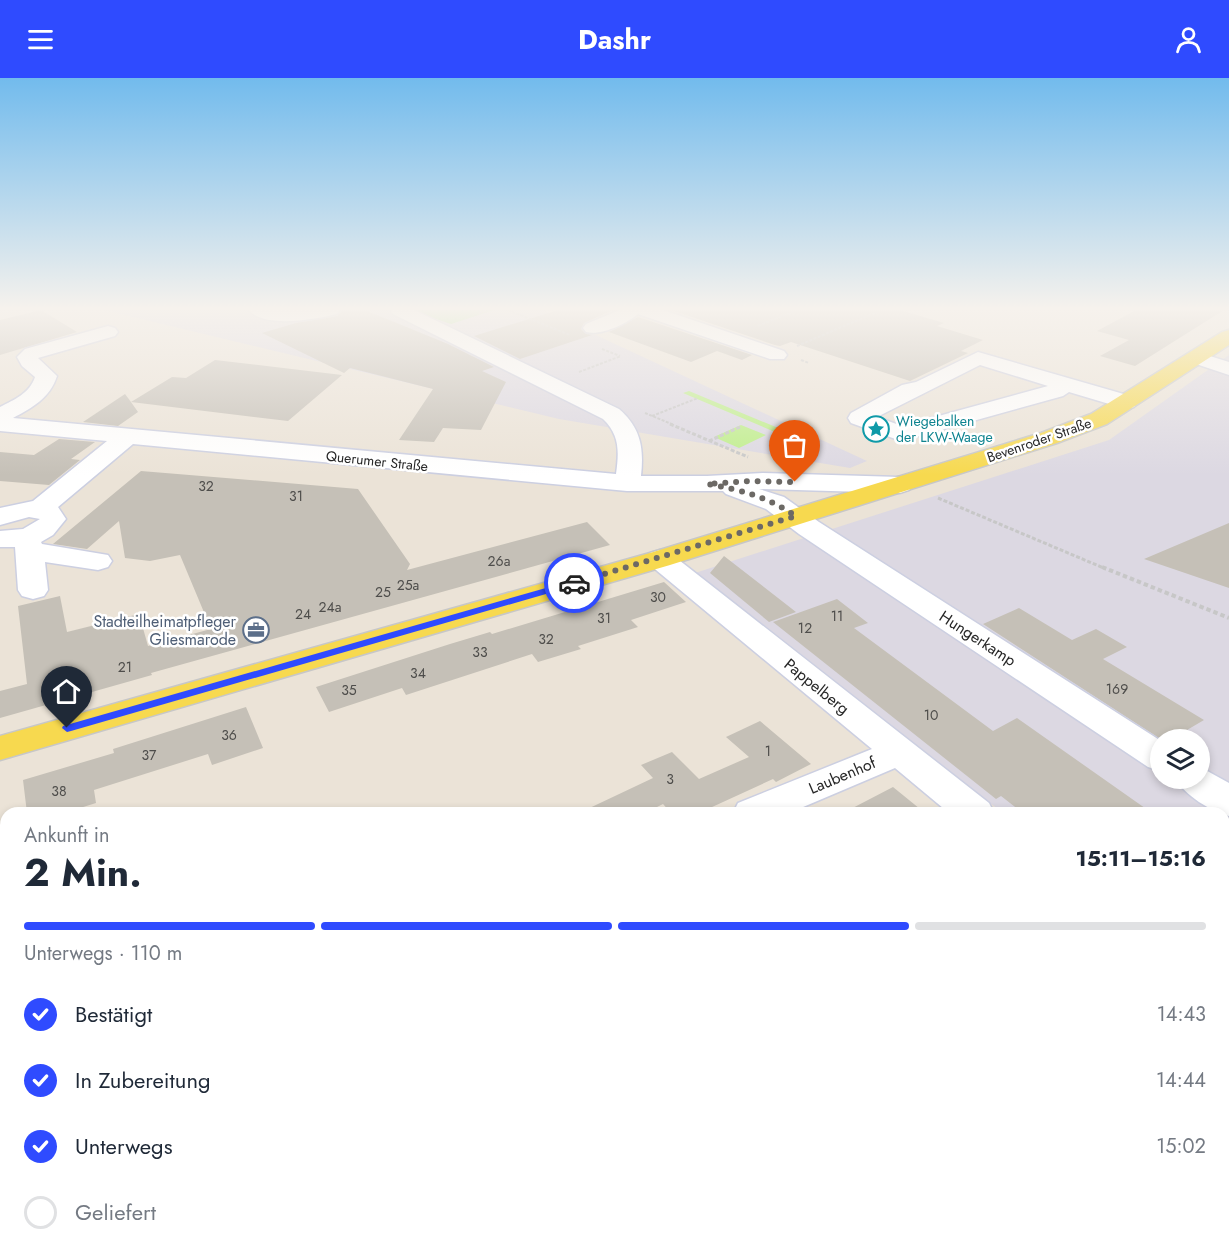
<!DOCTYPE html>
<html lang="de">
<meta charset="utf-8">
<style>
:root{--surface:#fff;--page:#f6f6f7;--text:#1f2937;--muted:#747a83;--line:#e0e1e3;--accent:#2f4bff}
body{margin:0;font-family:Jost,sans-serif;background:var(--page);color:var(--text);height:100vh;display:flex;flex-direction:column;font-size:22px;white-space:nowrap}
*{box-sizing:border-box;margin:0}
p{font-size:20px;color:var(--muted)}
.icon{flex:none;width:33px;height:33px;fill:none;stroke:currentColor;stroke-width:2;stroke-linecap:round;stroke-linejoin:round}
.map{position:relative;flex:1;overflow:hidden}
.drawer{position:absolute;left:0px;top:729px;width:1230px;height:450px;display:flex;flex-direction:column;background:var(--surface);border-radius:18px 18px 0 0;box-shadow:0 3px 9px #0003}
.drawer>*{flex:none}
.controls{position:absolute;left:1150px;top:651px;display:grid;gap:12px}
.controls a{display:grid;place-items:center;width:60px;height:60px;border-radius:50%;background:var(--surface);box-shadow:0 3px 9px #0003;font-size:30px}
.pin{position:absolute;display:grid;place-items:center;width:51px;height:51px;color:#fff;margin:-62px -26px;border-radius:50% 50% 50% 0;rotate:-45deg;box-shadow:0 0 6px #0007}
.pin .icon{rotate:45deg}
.courier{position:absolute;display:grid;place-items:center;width:60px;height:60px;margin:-30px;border:4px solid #2f4bff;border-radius:50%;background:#fff;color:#222;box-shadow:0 2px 8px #0007}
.headline em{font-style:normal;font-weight:700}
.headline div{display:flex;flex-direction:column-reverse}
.headline{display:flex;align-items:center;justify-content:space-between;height:102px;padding:0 24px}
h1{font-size:39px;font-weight:700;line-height:45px}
.bar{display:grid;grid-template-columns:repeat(4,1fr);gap:9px 6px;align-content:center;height:72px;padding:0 24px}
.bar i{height:8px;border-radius:4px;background:var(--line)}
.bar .current{background:var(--accent)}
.bar p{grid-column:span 4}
ol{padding:0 24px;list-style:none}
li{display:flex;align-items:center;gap:18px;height:66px}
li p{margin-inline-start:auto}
li .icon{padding:6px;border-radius:50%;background:var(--accent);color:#fff;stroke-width:4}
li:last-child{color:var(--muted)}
li i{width:33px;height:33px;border:3px solid var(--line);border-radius:50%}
header{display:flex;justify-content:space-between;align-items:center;height:78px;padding:0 24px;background:var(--accent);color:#fff;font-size:27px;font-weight:700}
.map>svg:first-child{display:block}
</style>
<header><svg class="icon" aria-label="menu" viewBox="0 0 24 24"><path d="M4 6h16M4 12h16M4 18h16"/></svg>Dashr<svg class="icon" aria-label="person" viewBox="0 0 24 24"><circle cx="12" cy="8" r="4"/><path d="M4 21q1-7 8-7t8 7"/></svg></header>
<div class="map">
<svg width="1229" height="1179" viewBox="0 0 1229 1179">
<rect width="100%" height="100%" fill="#ebe3d7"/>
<path fill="#dcd8e2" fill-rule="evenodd" d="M104,232H542L867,383L850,390L559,341Z
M1229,277V912L1224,908V735H1003L695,495L1109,362ZM1161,662H1200V700H1161Z"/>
<path fill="#a8e58f" d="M409,232H494L451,246Z"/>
<path fill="#beee8a" d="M689,313L807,362L801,365L683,315Z
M741,347L766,357L739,370L714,359Z"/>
<path fill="#c5c0b7" d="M41,232L77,254L0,277V242Z
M342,232H365L448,266L494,289L482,293L506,304L481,352L443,350L434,364L399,362L433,311L350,290L344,295L262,255L296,245L338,238Z
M558,232H613L584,245L581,251L586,256L592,257L520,281L474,258Z
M671,232H900L944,245L937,248L983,262L961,273L968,275L910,303L791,264L780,268L775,267Z
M1136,232H1224L1135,288L1100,278L1129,262L1097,253Z
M638,239L752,277L742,282L717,273L691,284L609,254Z
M215,282L342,297L288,343L131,324L138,334L118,348L83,344L125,316L131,324L172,299L186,300Z
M59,361L95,364L71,381L80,382L49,407L0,403V374L34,377Z
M141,393L358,411L410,486L407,492L587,444L610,467L151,595L152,597L0,640V613L27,606L18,528L60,518L67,554L139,536L148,568L211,551L180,477L150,483L125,480L119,443L87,471L53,466Z
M1229,445V510L1144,481Z
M724,478L796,534L769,544L710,495Z
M664,504L686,524L631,542L638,549L578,568L581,571L538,584L532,576L406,617L402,610L329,634L316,609L450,566L490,554L492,556Z
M837,521L868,545L854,550L993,653L1017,640L1152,735H1023L1001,718L996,721L773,544Z
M1019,530L1072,562L1096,551L1127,569L1103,581L1204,642L1170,662H1162L983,546Z
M246,629L263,670L212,687L208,676L94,712L96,725L64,735H27L23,702L114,675L113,671Z
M760,643L811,686L776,704L773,701L699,735H671L663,726L645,735H579L653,700L641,687L672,674L699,701L749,679L726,659Z
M893,709L925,735H843Z"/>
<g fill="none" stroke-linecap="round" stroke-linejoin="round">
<g stroke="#cccfe1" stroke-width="3">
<path id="minor" d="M249,232H340L337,236C317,241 264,251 249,232Z
M390,232H414L619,331C641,350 644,370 641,398H707L763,395L900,399L909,402L913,407L909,412L900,415L759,411L784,419L819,444L1161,663V693L1148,689L799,456L766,431L726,416L723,413H627L133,366L58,429L66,441L53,457L41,464L42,466L108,477L112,483L108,489L98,492L45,484L48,512L44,518L33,521L22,518L18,512L15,469H0V453L23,451L40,441L29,439L0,447V430L33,423L107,363L0,353V329C14,322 30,315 35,299L22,288L17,279L25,271L108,248L115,250L118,254L115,258L38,280L57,298C50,320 32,330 13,340L616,396C619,374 620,357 603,341L393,236Z
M620,232H663L784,273L787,277L784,281H770L638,236C626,246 601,258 586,254L583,250L586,246Z
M978,274L1134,319L1137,324L1134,329L1126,331L1069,314L1063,318L901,363L851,345L848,340L851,335L902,307L916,304ZM980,287L1048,308L902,348L877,339Z
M1197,274L1229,284V297L1190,284L1187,280L1190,276Z
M660,472L670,475L989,725L994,735H949L895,690L789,735H733L738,725L872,671L650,487L646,481L650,475Z
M1200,689L1229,705V738C1211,733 1185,718 1175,700H1200Z
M1224,912L1229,914V958L1224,956Z
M176,1173H232L235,1179H177Z
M849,1173H912L910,1179H846Z"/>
</g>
<g stroke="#c7c7c7" stroke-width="3">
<path id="major" d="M1229,252V267L1107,346L1057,365L670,487L0,682V658L650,475L1041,355L1091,336L1222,254Z"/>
</g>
<path stroke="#c7c7c7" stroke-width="2" stroke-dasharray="3 1.5" stroke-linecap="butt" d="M508,232L570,257
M479,235L488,232
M758,248L797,232
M797,268L882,232
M602,271L620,278
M801,282L809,285
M579,294L621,278
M645,335L674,347
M652,338L698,320"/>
<path stroke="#c7c7c7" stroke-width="3" stroke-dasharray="4 2" stroke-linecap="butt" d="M670,346L748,379
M709,363L740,349
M938,420L1106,491"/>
<path stroke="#c7c7c7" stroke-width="4" stroke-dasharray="4.5 3" stroke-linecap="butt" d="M1102,489L1229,540"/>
<use href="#minor" fill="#fff" fill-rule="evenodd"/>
<use href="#major" fill="#f7d94f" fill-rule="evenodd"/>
</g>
<linearGradient id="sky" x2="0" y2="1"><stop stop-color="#72bbed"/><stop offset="0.58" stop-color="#f6f2ed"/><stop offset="1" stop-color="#f6f2ed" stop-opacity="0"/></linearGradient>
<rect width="1229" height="397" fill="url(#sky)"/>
<path fill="#2f4bff" d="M574,502L577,503V507L71,653L67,654L62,650L63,648Z"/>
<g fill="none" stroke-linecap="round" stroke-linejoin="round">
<path stroke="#6c6965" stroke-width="6" stroke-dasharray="0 10.8" d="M574,505L796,438C765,418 742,412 707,406L750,403L795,404"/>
</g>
<defs>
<g id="sight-ring" transform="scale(1.35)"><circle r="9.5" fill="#fff" stroke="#0f9aa8" stroke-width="1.5"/><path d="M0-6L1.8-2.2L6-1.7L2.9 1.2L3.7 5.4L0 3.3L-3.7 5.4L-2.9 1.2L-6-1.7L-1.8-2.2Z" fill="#0f9aa8"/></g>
<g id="office-ring" transform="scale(1.35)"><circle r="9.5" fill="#fff" stroke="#5c6f8a" stroke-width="1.5"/><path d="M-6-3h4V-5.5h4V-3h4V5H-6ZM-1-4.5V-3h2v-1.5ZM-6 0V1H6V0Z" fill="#5c6f8a"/></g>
</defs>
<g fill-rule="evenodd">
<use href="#sight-ring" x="876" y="351"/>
<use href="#office-ring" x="256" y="552"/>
</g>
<g text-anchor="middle" stroke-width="5" stroke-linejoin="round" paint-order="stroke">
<g font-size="14" fill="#0d838f" stroke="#fff" text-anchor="start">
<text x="896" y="348">Wiegebalken<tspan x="896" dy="16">der LKW-Waage</tspan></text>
</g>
<g font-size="14" fill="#272727" stroke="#fff">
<text transform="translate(1039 362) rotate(-19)" y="5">Bevenroder Straße</text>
<text transform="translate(377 383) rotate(6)" y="5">Querumer Straße</text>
</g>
<g font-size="14" fill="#4e4d4b">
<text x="206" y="413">32</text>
<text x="296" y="423">31</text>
<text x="499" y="488">26a</text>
<text x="408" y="512">25a</text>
<text x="383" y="519">25</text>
<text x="658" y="524">30</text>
<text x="330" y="534">24a</text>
<text x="303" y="541">24</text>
<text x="837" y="543">11</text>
<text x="604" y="545">31</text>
<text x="805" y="555">12</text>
<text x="546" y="566">32</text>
<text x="480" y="579">33</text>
<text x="125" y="594">21</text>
<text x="418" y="600">34</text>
<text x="1117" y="616">169</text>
<text x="349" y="617">35</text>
<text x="931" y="642">10</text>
<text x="229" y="662">36</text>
<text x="768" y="678">1</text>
<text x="149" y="682">37</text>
<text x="670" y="706">3</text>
<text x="59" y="718">38</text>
</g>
<g font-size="16" fill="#4e5e75" stroke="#fff" text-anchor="end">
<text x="236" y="549">Stadteilheimatpfleger<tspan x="236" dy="18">Gliesmarode</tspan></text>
</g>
<g font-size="16" fill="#272727" stroke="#fff">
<text transform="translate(978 560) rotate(33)" y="6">Hungerkamp</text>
<text transform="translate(817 608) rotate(39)" y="6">Pappelberg</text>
<text transform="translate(842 697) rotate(-23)" y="6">Laubenhof</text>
</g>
</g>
</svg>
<div class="controls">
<a><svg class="icon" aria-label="layers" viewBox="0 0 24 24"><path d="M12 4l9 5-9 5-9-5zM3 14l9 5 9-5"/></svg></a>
</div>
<div class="pin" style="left:795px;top:404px;background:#ea580c"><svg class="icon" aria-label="bag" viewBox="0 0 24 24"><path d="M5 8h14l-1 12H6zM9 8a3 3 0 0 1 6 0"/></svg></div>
<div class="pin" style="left:67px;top:650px;background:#1f2937"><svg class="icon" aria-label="home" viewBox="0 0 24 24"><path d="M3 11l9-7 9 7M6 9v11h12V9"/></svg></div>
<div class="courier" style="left:574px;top:505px"><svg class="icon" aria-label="car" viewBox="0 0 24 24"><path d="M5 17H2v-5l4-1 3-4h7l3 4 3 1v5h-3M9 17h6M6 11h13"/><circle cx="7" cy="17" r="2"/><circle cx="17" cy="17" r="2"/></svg></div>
<section class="drawer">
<div class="headline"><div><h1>2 Min.</h1><p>Ankunft in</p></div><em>15:11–15:16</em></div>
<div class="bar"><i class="current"></i><i class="current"></i><i class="current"></i><i></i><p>Unterwegs · 110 m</p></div>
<ol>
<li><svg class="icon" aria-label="check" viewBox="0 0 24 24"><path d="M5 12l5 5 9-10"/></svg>Bestätigt<p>14:43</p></li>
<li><svg class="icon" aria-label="check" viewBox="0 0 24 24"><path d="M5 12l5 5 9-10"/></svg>In Zubereitung<p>14:44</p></li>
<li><svg class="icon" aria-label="check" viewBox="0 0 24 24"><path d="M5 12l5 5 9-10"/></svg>Unterwegs<p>15:02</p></li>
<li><i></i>Geliefert</li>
</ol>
</section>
</div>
